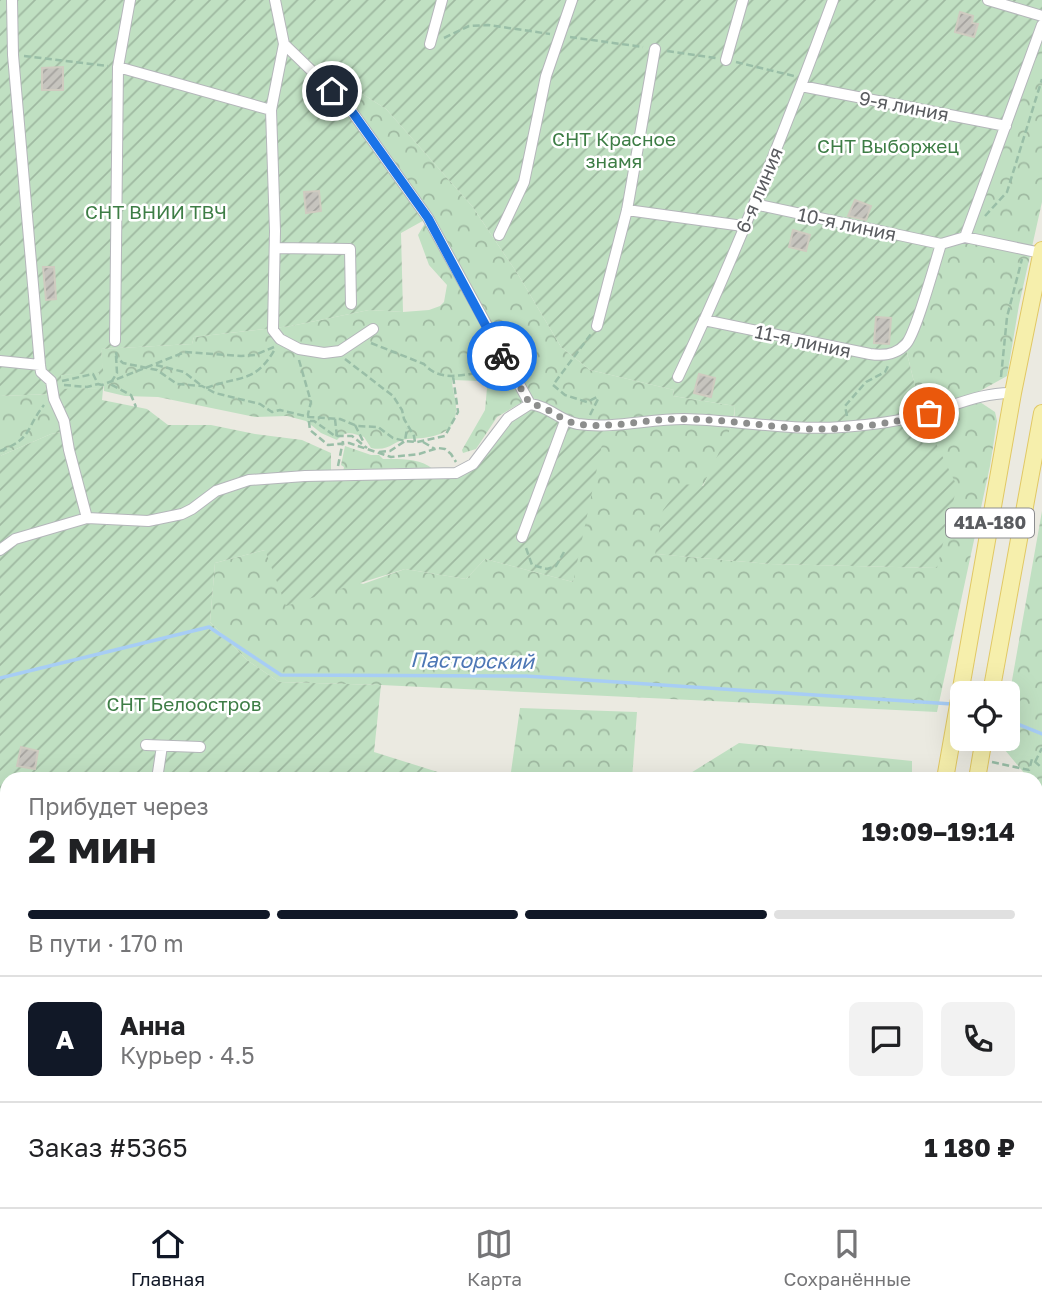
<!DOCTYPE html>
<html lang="ru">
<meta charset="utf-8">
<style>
:root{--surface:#fff;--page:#f2f2f2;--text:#202124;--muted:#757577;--line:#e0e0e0;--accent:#111827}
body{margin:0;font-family:"Golos Text",sans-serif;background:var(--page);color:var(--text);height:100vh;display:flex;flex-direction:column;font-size:26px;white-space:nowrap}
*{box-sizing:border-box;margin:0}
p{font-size:23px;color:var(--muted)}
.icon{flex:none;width:38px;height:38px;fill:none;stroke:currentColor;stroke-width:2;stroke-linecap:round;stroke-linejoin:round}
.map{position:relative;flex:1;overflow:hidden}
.panel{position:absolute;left:0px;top:772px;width:1043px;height:436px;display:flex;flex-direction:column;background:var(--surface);border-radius:21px 21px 0 0;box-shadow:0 7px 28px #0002}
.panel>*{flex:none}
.controls{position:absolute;left:950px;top:681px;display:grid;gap:14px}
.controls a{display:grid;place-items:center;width:70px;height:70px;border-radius:10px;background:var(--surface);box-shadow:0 7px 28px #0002;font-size:35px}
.pin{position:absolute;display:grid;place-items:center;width:60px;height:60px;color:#fff;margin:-30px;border:4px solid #fff;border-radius:50%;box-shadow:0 2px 7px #0007}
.courier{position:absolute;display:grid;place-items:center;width:70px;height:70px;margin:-35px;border:5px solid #1a73e8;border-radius:50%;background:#fff;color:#222;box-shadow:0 2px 9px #0007}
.overview em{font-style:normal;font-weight:700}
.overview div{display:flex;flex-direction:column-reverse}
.overview{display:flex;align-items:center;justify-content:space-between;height:119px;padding:0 28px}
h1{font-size:46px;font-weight:700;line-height:52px}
.bar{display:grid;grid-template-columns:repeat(4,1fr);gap:10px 7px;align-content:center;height:84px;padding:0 28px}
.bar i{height:9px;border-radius:5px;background:var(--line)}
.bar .selected{background:var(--accent)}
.bar p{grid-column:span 4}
.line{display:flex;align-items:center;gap:18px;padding:0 28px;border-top:2px solid var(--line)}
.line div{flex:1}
.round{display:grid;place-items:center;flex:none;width:74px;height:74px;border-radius:10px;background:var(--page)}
.menu{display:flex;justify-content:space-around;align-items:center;height:98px;border-top:2px solid var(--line);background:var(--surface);font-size:19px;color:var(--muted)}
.menu a{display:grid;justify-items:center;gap:4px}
.menu .selected{color:var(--accent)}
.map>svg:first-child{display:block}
</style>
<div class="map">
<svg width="1042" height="1207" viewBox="0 0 1042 1207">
<defs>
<pattern id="forest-crowns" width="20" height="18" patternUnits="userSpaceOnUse" patternTransform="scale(1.75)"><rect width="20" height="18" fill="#c0e0c2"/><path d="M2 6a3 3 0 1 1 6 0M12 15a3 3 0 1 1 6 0" fill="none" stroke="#9fb9a1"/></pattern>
<pattern id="garden-furrows" width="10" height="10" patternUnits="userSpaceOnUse" patternTransform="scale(1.75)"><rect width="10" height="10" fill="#c0e0c2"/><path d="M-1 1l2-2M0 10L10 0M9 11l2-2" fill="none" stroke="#9fb9a1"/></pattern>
<pattern id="building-hatch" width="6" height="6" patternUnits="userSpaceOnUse" patternTransform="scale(1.75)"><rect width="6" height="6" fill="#c6c4be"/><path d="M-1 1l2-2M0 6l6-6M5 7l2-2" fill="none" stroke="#a4a29e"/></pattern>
</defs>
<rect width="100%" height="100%" fill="#ebeae1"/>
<path fill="#c0e0c2" d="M99,372L100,388L61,390L60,375Z
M1042,990V1207H947L951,1201L1036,1200V1006Z"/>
<path fill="url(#forest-crowns)" d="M1042,28V202L1019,305L1007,376L980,391V402L995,412L997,421L990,466L937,712L381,685L279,682L247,660L210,622L215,563L265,550L363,584L405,569L466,579L485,559L573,582L594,426L524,401L497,417L476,449L463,453L462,450L485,410L487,388L480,381L452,380C452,389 456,398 456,408C457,437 428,438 407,439C393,441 389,452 371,448L364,437C352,433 346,430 337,440L321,433L306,421L287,416L255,417L158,397L125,396L104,391L101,349L192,344L194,337L291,326L369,310L403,312L429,310L440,306L444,302L447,285L429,265L418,235L428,218L299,61L309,60L386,109L472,206L519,276L561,347L590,370L674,390L673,396L735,406C732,452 682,516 656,554L770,564L937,568L922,415L905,345L940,249Z
M53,394L66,431L51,434L0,456V396Z
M345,446L371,455H379L383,459C400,459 420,458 433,469L394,468L343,472L344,467L341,465Z
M1042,511V990L1036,1006V779H1029L1000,744L1001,739L1008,738V703Z
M520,708L637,712L632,779H510Z
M739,743L912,761V779H681Z"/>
<path fill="url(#garden-furrows)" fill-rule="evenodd" d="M0,0H1042V28L966,234L944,243L905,345L922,415L957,486L937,568L770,564L655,554L663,510L683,484L703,486L734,421L735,406L673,396L674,390L590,370L561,347L519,276L472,206L386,109L309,60L300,61L348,106L428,218L401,233L403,312L369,310L291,326L194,337L192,344L101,349L104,379L102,400L147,409L168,425H211L255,434L302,440L331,453V475L456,473L528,405L606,426L573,582L485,559L466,579L405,569L286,606L265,550L215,563L210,622L247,660L279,682L381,685L374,752L460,779H7V1200H236L239,1207H0V456L51,434L66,431L53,394L0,396ZM99,373V388L61,389V375Z
M332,1201H791L790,1207H336Z"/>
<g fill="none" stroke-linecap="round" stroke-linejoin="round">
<path stroke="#a7cdf5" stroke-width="3.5" d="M0,678L209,627L281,675L526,676L952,704
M1008,720L1042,734"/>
</g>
<path fill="url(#building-hatch)" stroke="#cfcbc0" stroke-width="2" d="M960,12L973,16L972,23L978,24L974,37L955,32Z
M63,67V90H42V68Z
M319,191L321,211L306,213L304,192Z
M855,200L871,206L866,220L848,216Z
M793,230L810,235L806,251L789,247Z
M43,267H54L56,299L46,300Z
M876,317L891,318L889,344L874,343Z
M699,374L715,378L711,397L694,393Z
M21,747L38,751L35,769L17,766Z"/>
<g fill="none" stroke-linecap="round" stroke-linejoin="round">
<g stroke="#b4b6ba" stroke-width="12">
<path id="street" d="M12,0L13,55L40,365L41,372L51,381L54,399L64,421L69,450L87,518
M275,0L284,44L271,110L275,231L273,330L280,339L299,349L324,353L340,351L373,329
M988,0L1042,16
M284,44L348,106L428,218L530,404
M430,44L442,0
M726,60L743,0
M118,67L271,110
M801,86L1006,126
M754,204L941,244
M627,210L743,226
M499,235L524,182L546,76L572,0
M965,237L1041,253
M275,248L350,249L351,304
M704,320L870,354C882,356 896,355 906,344C916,333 935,263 941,244L965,237L1042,25
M597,326L627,210L655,49
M115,341L118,67L130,0
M0,361L40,365
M678,377C736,255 786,128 833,0
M522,537L565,421
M0,550L15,539L87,518L148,521L182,514L192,509L216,491L249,480L305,476L456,473L473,464L508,418L530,404C549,406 560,421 578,424C613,429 648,419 684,419C737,420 789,431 842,427C868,425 896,422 921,415C952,407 981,392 1013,393
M146,745L200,747
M157,779L162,746
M0,831L7,834
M0,937L7,911
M237,1200L240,1207
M332,1200L336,1207
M500,1200L504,1207
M619,1200L620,1207
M36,1207L38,1200
M142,1207L143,1200
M725,1207L726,1200"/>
</g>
<g stroke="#e1c864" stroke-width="18">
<path id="primary" d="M991,693L1042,413
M945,779L1013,393L1042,250
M977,779L984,738
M860,1207L862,1200
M891,1207L892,1200"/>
</g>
<path stroke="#99bea7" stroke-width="2.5" stroke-dasharray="7 3.5" stroke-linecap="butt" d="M570,37L643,47
M444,38L469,26L488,25L550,34
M667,51L716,58
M24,56L108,66
M736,62L794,76
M985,216L1007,192L1042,79
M371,343L424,364C445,388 474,367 500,374
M116,352L117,358L123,363L157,370L177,384L202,386L215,393L260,404L272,412L280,410L309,417L340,419L357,426L378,427L393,438L405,441L417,442L445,436L458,412L453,376
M116,356L117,373L110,384L131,395L136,407
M345,359L393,396L402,410L404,419L414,436L415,442
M299,360L311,402L308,414L310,430L328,445L349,443L391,457L419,454L438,448L445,449L451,454L456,462
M156,365L184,372L202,386
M1001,377L1007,317L1022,259
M62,381L93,374L98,384L102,385L185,352L241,356L255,355L274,347
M64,385L87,387L98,384
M206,388C240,375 255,384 275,349
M590,415L598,399L597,397L587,402L565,395L553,385L591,334
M847,416L845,406L866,382L885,372L888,366
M335,419L337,437
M310,421H314L335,436H352L367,448
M355,425L363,441
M423,442L435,449
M0,451C33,438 25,429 44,405
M379,452L390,451L405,441L407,428
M338,466L343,441
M526,548L532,565L547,569L556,566L564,552
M992,762L1029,770L1032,759L1042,768
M1035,762L1042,748
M1036,1066L1042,1044
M991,1207L994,1200"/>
<use href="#street" stroke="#fff" stroke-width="10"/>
<use href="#primary" stroke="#f6efac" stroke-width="16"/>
</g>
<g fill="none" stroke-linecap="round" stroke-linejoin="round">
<path stroke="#8d8e8d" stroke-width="7" stroke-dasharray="0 12.6" d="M502,356L530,404C549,406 560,421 578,424C612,429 645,419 679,419C717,419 753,424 791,428C832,432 890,425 929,413"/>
<path stroke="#1a73e8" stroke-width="9" d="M332,91L348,106L428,218L502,356"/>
</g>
<g text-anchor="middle" stroke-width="5" stroke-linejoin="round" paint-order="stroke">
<rect fill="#fff" stroke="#8c8d90" stroke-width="2" x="946" y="508.5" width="88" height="29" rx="5"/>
<g font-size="18" font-weight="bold" fill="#5a5c60">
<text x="990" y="529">41А-180</text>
</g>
<g font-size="19" fill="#5a5c60" stroke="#fff">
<text transform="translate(904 106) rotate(11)" y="7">9-я линия</text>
<text transform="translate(759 190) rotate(-67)" y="7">6-я линия</text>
<text transform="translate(847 224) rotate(12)" y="7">10-я линия</text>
<text transform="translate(803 341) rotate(12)" y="7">11-я линия</text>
</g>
<g font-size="19" fill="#3d7d45" stroke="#fff">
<text x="614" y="146">СНТ Красное<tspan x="614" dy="22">знамя</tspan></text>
<text x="888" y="153">СНТ Выборжец</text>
<text x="156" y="219">СНТ ВНИИ ТВЧ</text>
<text x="184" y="711">СНТ Белоостров</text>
</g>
<g font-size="21" font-style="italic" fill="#4d77b5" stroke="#fff">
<text transform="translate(472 661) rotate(1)" y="7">Пасторский</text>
</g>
</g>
</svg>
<div class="controls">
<a><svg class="icon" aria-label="locate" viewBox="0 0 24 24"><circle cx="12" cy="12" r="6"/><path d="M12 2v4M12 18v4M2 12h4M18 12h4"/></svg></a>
</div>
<div class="pin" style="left:929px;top:413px;background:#ea580c"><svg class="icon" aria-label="bag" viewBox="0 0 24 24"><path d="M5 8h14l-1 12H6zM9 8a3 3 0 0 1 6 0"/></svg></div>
<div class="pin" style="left:332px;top:91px;background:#1f2937"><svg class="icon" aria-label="home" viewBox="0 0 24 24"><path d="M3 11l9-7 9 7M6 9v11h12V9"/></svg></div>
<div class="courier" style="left:502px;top:356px"><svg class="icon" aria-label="bike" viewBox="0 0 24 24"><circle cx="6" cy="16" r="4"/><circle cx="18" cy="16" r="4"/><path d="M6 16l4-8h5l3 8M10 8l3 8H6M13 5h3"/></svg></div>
<section class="panel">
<div class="overview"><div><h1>2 мин</h1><p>Прибудет через</p></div><em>19:09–19:14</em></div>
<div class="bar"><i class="selected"></i><i class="selected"></i><i class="selected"></i><i></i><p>В пути · 170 m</p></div>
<div class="line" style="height:126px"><b class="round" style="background:var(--accent);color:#fff">А</b><div><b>Анна</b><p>Курьер · 4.5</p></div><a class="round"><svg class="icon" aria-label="chat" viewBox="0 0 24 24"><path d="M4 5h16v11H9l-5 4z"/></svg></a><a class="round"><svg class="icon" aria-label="phone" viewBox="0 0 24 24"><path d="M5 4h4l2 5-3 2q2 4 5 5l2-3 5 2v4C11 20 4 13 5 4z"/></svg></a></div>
<div class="line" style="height:91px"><div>Заказ #5365</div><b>1 180 ₽</b></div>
</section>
</div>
<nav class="menu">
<a class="selected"><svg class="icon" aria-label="home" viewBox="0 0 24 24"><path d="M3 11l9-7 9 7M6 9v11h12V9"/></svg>Главная</a>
<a><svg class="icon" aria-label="map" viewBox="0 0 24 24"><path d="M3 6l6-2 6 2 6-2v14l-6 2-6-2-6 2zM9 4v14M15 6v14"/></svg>Карта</a>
<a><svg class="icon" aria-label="saved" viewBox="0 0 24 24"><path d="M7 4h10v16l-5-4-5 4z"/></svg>Сохранённые</a>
</nav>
